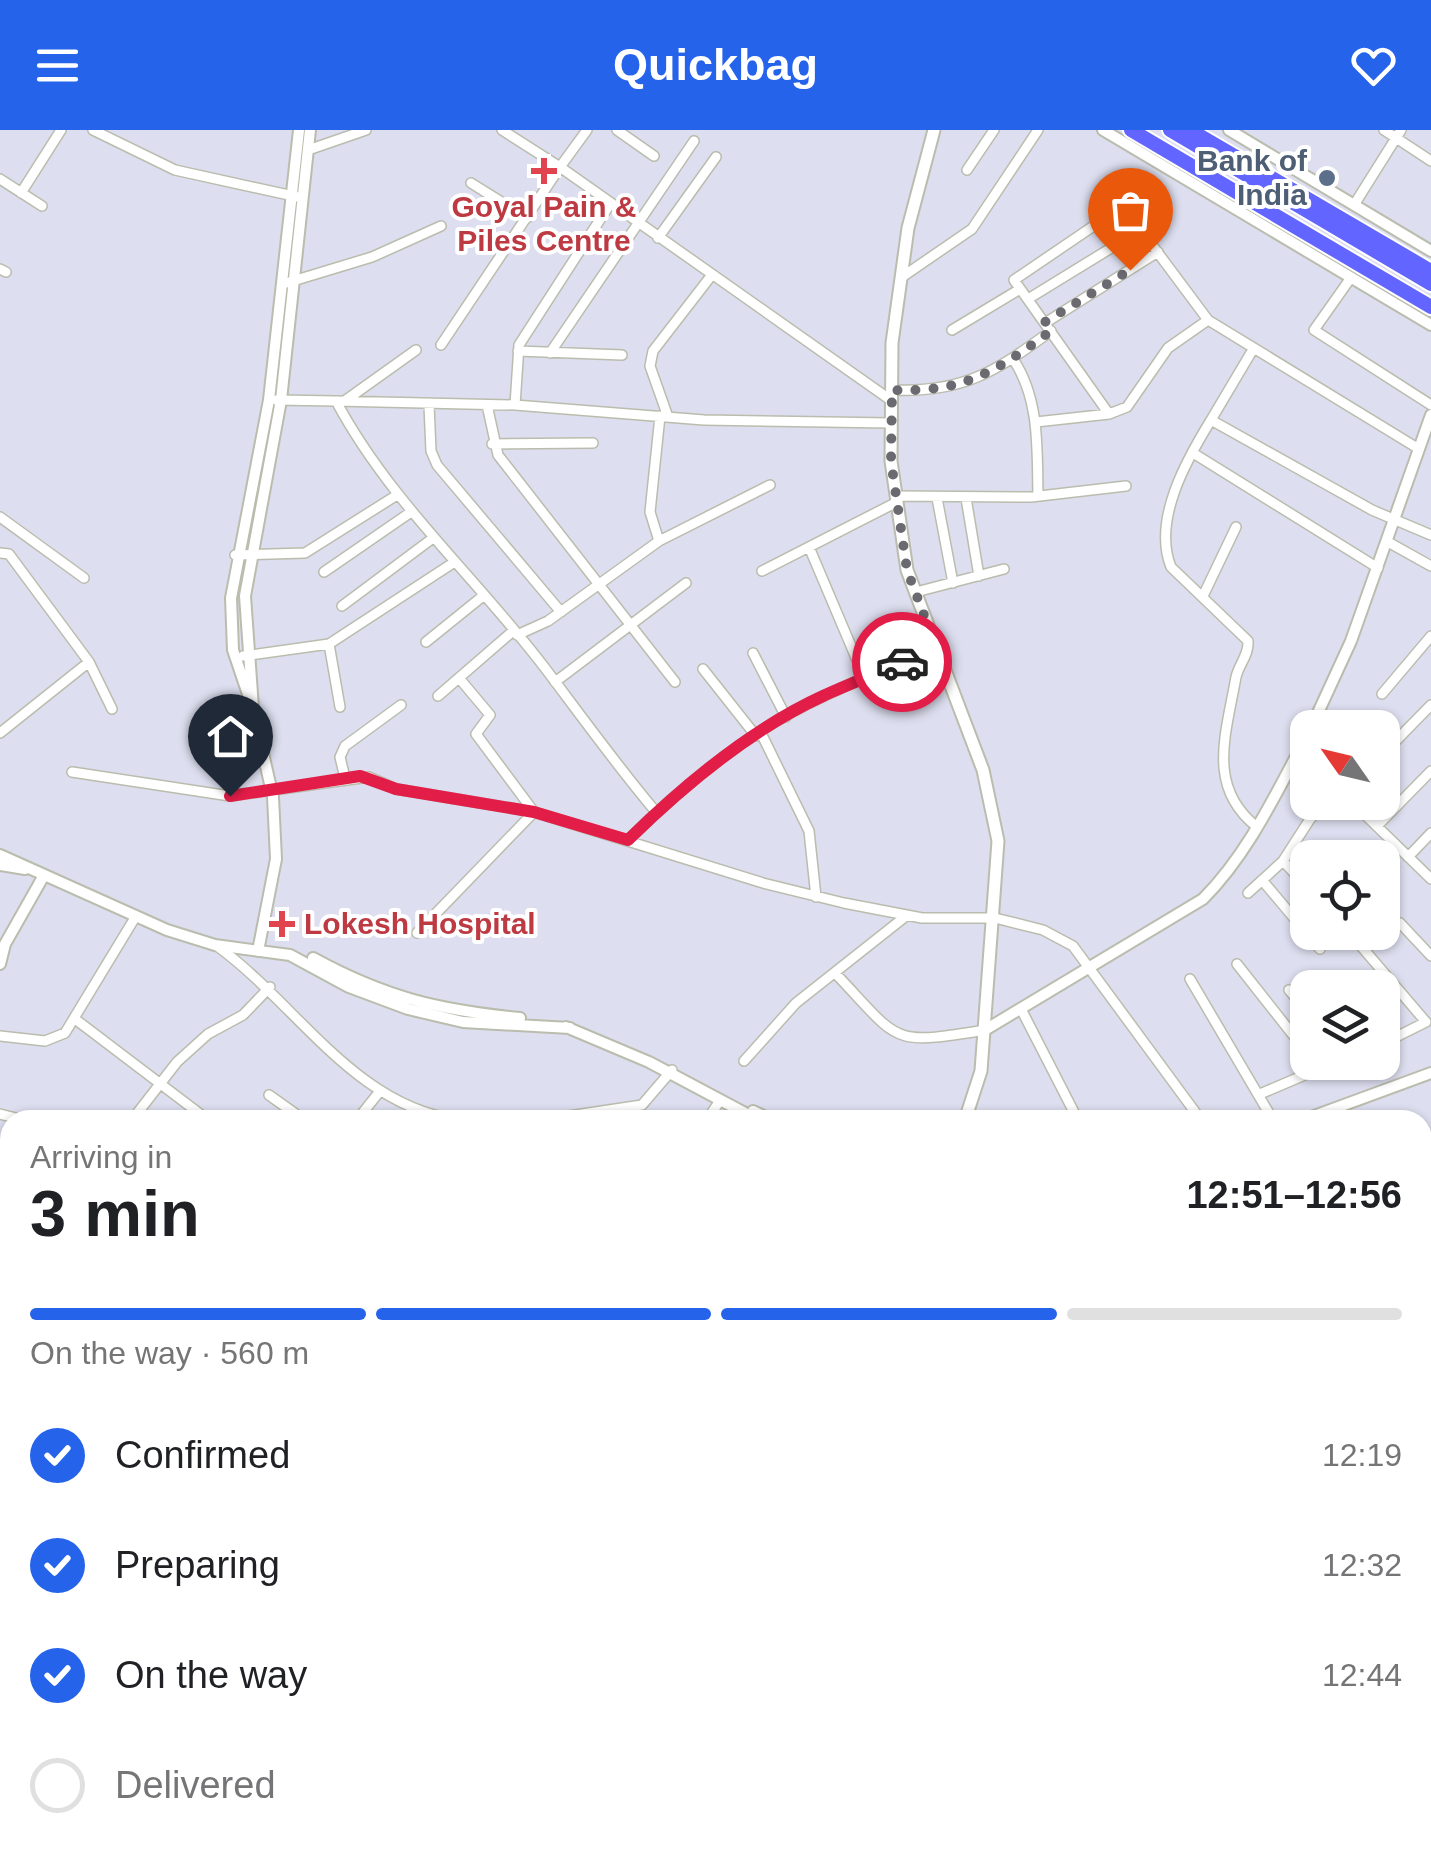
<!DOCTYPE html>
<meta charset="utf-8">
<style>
:root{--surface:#fff;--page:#f2f2f2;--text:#202124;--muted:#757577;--line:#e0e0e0;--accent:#2563eb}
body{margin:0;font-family:Arial,sans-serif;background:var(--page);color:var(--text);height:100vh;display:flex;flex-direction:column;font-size:38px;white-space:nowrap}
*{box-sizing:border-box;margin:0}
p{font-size:32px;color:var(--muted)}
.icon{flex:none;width:55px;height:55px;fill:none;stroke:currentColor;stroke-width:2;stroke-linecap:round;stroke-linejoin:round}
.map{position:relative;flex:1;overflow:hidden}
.panel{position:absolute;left:0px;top:980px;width:1432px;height:752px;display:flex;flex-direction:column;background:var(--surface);border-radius:30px 30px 0 0;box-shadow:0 2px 8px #0004}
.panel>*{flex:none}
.needle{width:65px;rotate:304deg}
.fabs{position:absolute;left:1290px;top:580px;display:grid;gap:20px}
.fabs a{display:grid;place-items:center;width:110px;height:110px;border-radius:20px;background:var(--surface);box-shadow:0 2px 8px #0004;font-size:50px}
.pin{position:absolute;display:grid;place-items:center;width:85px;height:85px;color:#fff;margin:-102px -42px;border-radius:50% 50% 50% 0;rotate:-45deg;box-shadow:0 0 10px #0007}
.pin .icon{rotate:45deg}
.courier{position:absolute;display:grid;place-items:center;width:100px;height:100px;margin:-50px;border:8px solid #e11d48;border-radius:50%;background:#fff;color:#222;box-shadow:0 2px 12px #0007}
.headline em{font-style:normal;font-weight:800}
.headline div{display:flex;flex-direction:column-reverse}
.headline{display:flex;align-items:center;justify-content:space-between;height:170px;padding:0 30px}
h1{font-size:65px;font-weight:800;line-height:75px}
.bar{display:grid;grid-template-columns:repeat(4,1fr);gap:15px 10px;align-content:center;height:120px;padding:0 30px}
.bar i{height:12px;border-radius:8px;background:var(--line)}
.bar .active{background:var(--accent)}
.bar p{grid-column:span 4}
ol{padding:0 30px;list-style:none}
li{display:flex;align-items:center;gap:30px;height:110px}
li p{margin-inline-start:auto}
li .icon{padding:10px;border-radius:50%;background:var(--accent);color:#fff;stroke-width:4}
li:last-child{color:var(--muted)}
li i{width:55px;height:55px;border:5px solid var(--line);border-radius:50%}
header{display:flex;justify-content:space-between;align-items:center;height:130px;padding:0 30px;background:var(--accent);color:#fff;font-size:45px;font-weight:800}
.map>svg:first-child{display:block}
</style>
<header><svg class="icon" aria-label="menu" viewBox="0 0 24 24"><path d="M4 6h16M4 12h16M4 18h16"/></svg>Quickbag<svg class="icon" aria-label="heart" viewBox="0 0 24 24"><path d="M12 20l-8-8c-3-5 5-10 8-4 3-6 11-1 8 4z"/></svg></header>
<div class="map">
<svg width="1431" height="1732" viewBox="0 0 1431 1732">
<rect width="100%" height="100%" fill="#dddeef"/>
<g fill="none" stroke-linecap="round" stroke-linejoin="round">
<g stroke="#babdad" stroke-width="12">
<path id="minor" d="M93,0L175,40L298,67
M587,0L560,37L892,271
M617,0L654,26
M1384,0L1431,31
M308,20L366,0
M967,40L994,0
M0,49L42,76
M471,53L527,88
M21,63L61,0
M610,74L519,215L515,275L704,290L890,293
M1354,75L1401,0
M658,108L716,27
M0,139L6,142
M902,147L972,99L1038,0
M1350,149L1314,200L1431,275
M283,154L372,127L441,96
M1028,169L1142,99
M1045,193L1158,122
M952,200L1020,159
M441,215L560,37L502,0
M518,221L622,225
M550,223L694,11
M1013,229C1040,269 1037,319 1038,366
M892,260C963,263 995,242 1051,201
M276,270L336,271C391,374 479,450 548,542C584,590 618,637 656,682
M346,270L416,220
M336,271L515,275
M429,275L431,321L437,335L561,482
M487,275L498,325L675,552
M1109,284L1014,150L1123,76L1208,190L1419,319
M668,287L650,236L653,221L711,146
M1211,290L1252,221
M1036,292L1109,284L1127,277L1168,218L1208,190
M492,314L593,313
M1193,323L1378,438
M896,366L1031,367L1126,356
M937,368L953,453
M966,368L979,446
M0,387L84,448
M659,411L770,355
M1388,412L1431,436
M809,417L865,549
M0,423L9,424L89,532L112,579
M235,425L305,423L397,365
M762,441L897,372
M324,442L411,382
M916,462L1004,439
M1203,466L1236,397
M342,476L433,408
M517,505L548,491L659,411L650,382L660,286
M426,512L483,466
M329,514L340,577
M753,523L786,587
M243,526L329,514L453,433
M703,539L756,606
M555,552L686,453
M1382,564L1431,506
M438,566L513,501
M0,603L89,532
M761,603L809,701L816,767
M1382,625L1431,575
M72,642L230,666L369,647L396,659L534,682L763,753L844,773L922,788H995L1043,800L1073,816L1201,990
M345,648L340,627L345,616L401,575
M1352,672L1431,749
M1377,696L1431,641
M1257,697C1206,657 1226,604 1236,547C1239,534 1249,525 1248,511L1171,437C1152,390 1187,329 1211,290L1372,380L1431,405
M628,710C684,655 750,600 822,567C859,549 898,534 936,517
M1408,727L1431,703
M1283,731L1308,758
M1262,750L1320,819
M1248,763L1283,731L1310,689L1328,672
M1349,802L1426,892L1382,914
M417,803L534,682L476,604L490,585L459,548
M217,816C297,874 354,976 458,990
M1365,820L1391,795L1400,793L1431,826
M1237,834L1308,924
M835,843C901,912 888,916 985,900
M1190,849L1273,990
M1289,860L1308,883
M1021,879L1078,990
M75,889L208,990
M0,906L45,911L65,903L136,786
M744,931L796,873L906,786
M1260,964L1335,932
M269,965L304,990
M0,984L24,990
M132,990L177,932L208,904L243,885L270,857
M357,990L380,961
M542,990L642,975L672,940
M707,990L719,972
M1422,1089H1431
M1422,1145L1431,1099
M0,1184L10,1172
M1422,1192L1431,1194
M0,1356L10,1349
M1422,1398L1431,1406
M1422,1475L1431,1483
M0,1500L10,1489
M1422,1581L1431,1589
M1422,1598L1431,1592
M1422,1632L1431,1626
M1422,1682L1431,1676
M381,1722L391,1732
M878,1722L888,1732
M1072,1722L1088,1732
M1269,1722L1276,1732
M303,1732L312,1722
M493,1732L502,1722
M835,1732L850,1722
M1089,1732L1105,1722
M1281,1732L1295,1722
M1348,1732L1362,1722"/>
</g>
<g stroke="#babdad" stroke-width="14">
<path id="tertiary" d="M1103,0L1431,195
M1229,0L1431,121
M253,578L245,466L281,270L310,0
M1311,598L1351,511L1431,285
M0,725L167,800L215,815L290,825L349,857L408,879L463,892L570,898
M0,735L25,739
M258,821L276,729L273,667L253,579L233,520L231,468L269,270L299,0
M313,828C386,868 439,880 520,888
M0,834L5,814L43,747
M566,897L649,932L758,990
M985,900L1203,769C1249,723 1277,661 1308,604
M753,981L772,990
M1303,990L1431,943
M0,1098L10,1115
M1422,1278L1431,1280
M1422,1287L1431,1289
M72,1732L76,1722"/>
</g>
<g stroke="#babdad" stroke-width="15">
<path id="secondary" d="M934,0L908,98L892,213L891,331L907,440L983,640L998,711L981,941L965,990
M950,1732L959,1722"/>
</g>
<g stroke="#fff" stroke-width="18">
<path id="trunk" d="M1131,0L1431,177
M1170,0L1431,154
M1190,0L1431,141"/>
</g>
<use href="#minor" stroke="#fff" stroke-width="9"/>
<use href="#tertiary" stroke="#fff" stroke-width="10"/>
<use href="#secondary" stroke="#fff" stroke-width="11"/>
<use href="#trunk" stroke="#6265ff" stroke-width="14"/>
</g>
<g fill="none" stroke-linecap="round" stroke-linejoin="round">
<path stroke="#6a6a70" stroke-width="10" stroke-dasharray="0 18" d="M902,532L936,517L907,440L891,331L892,260C963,263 995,242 1051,201L1045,192L1130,140"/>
<path stroke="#e11d48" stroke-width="12" d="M230,666L360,646L396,659L534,682L628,710C684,655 751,599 823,566C849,554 876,544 902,532"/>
</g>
<g fill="#e0444e" stroke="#fff" stroke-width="4">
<path d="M539 26h10v10h10v10h-10v10h-10v-10h-10v-10h10z"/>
<path d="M277 779h10v10h10v10h-10v10h-10v-10h-10v-10h10z"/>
</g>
<circle fill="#5c6f8a" stroke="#fff" stroke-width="4" cx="1327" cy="48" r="10"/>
<g text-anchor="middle" stroke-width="8" stroke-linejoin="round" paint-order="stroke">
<g font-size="30" font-weight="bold" fill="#4e5e75" stroke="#fff" text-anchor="end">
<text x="1307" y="41">Bank of<tspan x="1307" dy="34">India</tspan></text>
</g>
<g font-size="30" font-weight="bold" fill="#be3a42" stroke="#fff">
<text x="544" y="87">Goyal Pain &amp;<tspan x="544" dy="34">Piles Centre</tspan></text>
<text x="304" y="804" text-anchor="start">Lokesh Hospital</text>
</g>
</g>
</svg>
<div class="fabs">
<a><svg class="needle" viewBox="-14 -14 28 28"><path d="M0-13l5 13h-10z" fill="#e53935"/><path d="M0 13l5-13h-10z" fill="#757577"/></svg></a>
<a><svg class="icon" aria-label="locate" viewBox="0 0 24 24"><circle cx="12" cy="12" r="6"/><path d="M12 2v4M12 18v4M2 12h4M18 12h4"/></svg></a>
<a><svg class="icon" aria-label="layers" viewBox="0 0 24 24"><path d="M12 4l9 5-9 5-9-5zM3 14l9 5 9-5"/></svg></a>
</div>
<div class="pin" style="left:1130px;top:140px;background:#ea580c"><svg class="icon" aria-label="bag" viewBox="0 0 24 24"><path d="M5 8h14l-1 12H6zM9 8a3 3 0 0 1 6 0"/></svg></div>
<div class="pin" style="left:230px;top:666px;background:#1f2937"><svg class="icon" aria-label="home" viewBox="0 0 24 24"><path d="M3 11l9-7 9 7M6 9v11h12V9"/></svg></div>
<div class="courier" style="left:902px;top:532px"><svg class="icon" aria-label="car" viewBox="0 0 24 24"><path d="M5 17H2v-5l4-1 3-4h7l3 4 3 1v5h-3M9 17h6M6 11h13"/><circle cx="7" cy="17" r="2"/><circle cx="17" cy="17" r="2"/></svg></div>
<section class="panel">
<div class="headline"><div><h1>3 min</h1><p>Arriving in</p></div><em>12:51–12:56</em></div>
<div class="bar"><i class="active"></i><i class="active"></i><i class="active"></i><i></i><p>On the way · 560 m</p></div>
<ol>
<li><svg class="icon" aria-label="check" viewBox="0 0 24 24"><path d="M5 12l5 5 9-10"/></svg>Confirmed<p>12:19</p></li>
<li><svg class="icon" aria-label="check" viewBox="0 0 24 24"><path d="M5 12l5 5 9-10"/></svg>Preparing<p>12:32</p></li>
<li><svg class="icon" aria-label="check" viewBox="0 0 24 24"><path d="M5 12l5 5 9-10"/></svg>On the way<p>12:44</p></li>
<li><i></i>Delivered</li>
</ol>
</section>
</div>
